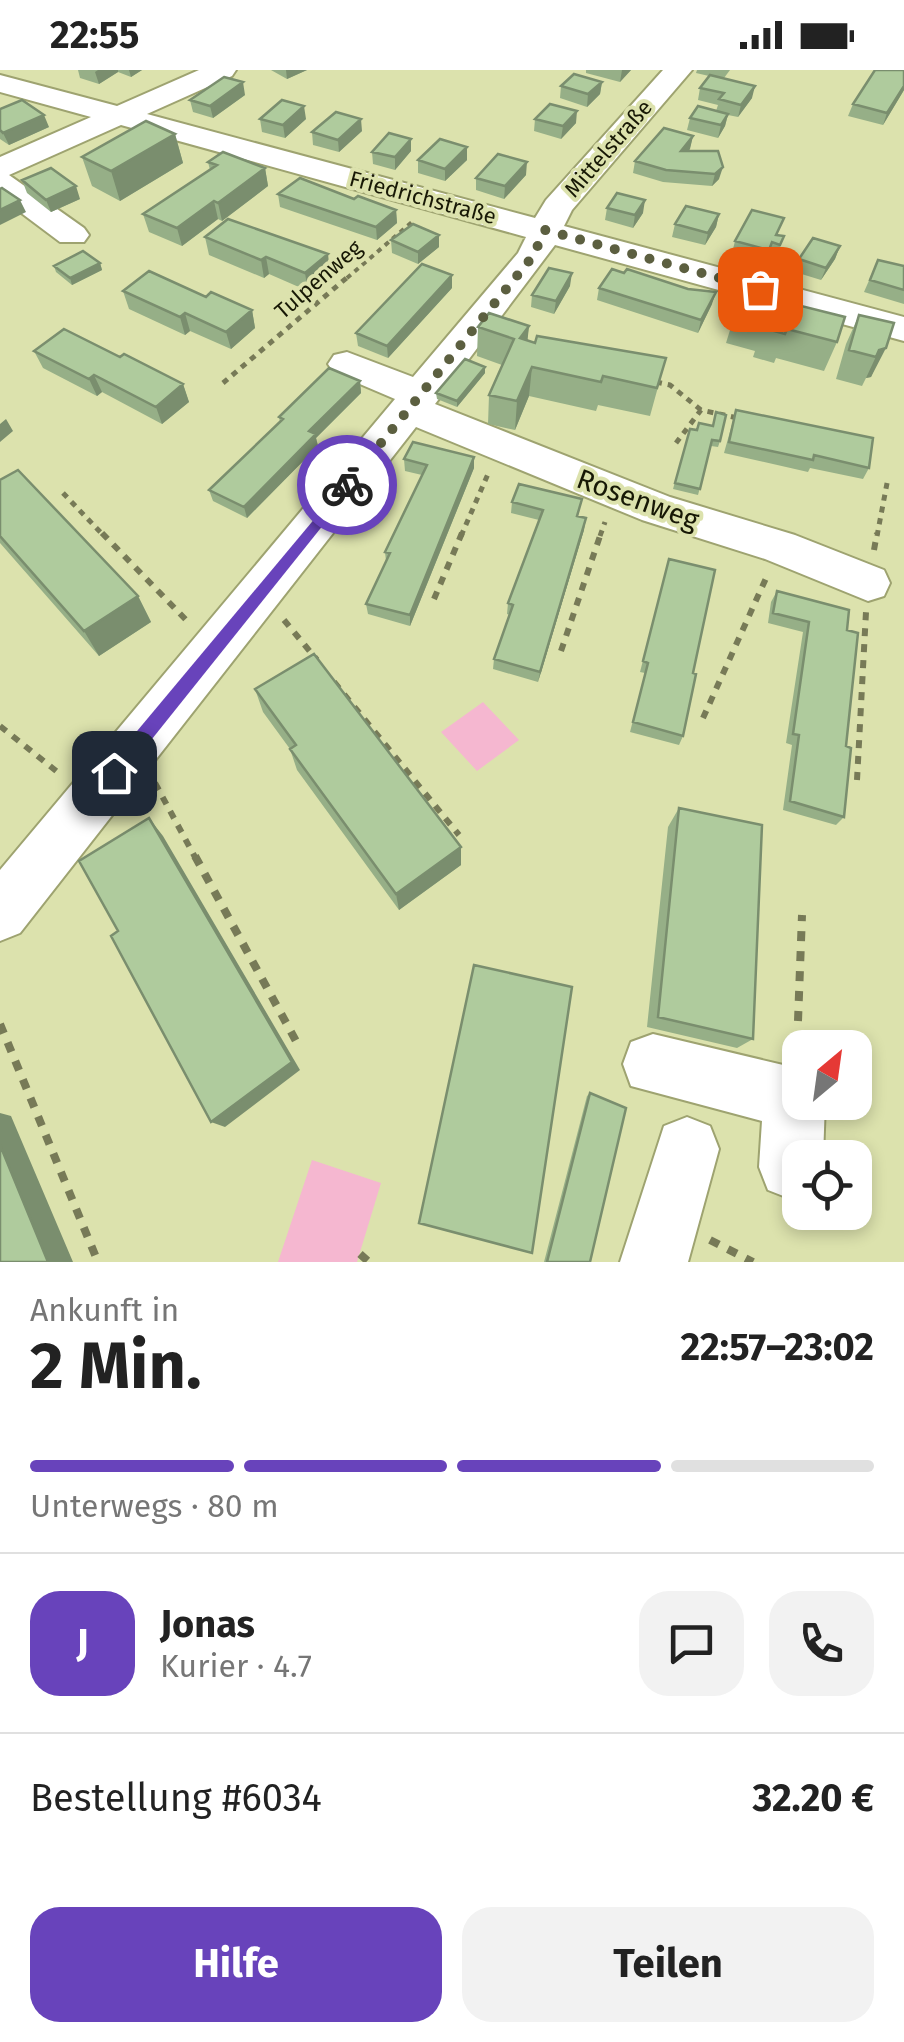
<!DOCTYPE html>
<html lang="de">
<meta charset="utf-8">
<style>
:root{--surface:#fff;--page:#f2f2f2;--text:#222;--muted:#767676;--line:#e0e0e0;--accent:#6843bb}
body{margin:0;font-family:"Fira Sans",sans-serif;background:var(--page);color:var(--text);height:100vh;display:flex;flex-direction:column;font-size:38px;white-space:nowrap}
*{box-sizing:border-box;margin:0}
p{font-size:32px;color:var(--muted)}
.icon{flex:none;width:55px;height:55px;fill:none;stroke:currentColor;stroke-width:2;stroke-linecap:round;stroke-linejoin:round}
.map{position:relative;height:1192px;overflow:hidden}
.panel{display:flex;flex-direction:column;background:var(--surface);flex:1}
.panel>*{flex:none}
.needle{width:65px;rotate:29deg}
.controls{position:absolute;left:782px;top:960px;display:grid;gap:20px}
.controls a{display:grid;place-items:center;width:90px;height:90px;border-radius:20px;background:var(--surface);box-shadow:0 5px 15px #0003;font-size:50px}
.pin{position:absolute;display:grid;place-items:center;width:85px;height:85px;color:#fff;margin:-42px;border-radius:20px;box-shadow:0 5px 15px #0006}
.courier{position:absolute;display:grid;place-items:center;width:100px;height:100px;margin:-50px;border:8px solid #6843bb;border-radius:50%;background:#fff;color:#222;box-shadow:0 2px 12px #0007}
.head em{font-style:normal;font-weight:700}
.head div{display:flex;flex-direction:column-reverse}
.head{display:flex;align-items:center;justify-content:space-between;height:170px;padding:0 30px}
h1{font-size:65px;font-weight:700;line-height:75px}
.bar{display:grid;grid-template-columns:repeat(4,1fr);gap:15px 10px;align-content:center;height:120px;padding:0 30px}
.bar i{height:12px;border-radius:8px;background:var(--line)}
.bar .selected{background:var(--accent)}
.bar p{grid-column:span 4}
.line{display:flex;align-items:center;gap:25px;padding:0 30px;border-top:2px solid var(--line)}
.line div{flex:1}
.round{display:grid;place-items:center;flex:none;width:105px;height:105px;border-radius:30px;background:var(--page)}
.action{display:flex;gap:20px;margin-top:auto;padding:20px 30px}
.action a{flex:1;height:115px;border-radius:30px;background:var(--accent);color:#fff;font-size:40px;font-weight:700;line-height:115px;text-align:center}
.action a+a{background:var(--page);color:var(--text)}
.status{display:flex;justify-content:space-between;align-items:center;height:70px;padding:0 50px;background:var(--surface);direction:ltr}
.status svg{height:28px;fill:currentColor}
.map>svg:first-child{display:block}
</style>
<div class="status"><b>22:55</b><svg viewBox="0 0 49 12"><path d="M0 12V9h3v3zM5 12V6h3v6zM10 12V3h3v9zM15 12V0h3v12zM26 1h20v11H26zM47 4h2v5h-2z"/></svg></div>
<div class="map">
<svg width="904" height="1192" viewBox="0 0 904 1192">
<rect width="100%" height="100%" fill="#dce2ad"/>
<path fill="#f5b7d0" d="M483,632L519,670L477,701L441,662Z
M312,1090L381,1113L357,1192H278Z"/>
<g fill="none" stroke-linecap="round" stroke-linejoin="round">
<g stroke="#9ea370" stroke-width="4">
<path id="minor" d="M199,0H236L232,6L147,44L535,148L546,130L663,0H692L572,140L564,156L904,247V271L555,175L435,334L670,427L795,465L884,500L890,513L884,526L868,531L765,489L642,450L416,357L20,863L0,871V800L395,329L334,303L328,294L334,285L347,282L413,307L518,183L526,167L121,55L9,105L84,158L89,165L84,172H60L0,127V87L91,47L0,22V5L117,36Z
M653,964L800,999V1032H825L823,1088H800V1125L791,1129L768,1120L759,1097L762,1051L631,1016L623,994L631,972Z
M687,1047L710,1056L719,1079L688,1192H620L664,1056Z"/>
</g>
<path stroke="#777a57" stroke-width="4" stroke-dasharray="5 5" stroke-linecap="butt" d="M347,208L412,152"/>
<path stroke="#777a57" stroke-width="5" stroke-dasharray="6 6" stroke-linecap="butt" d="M656,312L670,315L701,340
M223,313L350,205
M676,373L701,340L742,349
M63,423L104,466
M461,466L488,404
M600,466L605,452
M877,466L888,408"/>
<path stroke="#777a57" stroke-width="6" stroke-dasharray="8 8" stroke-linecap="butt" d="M102,463L189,553
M874,480L877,463
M434,529L462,463
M284,550L317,590
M561,581L601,463
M334,612L459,765
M703,648L767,506
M0,656L60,704
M857,710L866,542
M155,713L196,789"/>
<path stroke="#777a57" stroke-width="8" stroke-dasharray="10 10" stroke-linecap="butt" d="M195,786L296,971
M798,951L802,845
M0,954L98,1192
M710,1170L753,1192
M360,1184L369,1192"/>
<use href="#minor" fill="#fff" fill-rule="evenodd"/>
</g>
<path fill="#96af87" d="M78,0H142L131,7L118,2L99,14L80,8Z
M271,0H307L287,9Z
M586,0H631L620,12L586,3Z
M697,0H730L724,8L752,28L738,47L728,45L725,56L718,68L687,60L690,48L716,41L718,35L698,30L700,18L709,6L696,3Z
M904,0V20L883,55L848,46L853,34Z
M602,12L600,24L587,37L560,28L561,16Z
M245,25L213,48L193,42L190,30Z
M0,39L49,57L9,75L0,69Z
M260,49H306L285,68L262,62Z
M535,49L576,53L561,69L534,61Z
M362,61L339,82L313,75L312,62Z
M175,64L183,93L120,131L92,116L82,87Z
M693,66L689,81L719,109L712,116L663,112L633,103L635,91Z
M411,69V81L395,100L373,94L372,82Z
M467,77V90L445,111L418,103V90Z
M208,92L265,98L268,116L222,151L218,149L182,176L149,162L143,144L210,100Z
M526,105L504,129L476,120V108Z
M22,110L80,129L51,142L27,123Z
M278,124L354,129L396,140L397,153L377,170L280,137Z
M607,138L643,143L633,158L605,150Z
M719,144L716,157L705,175L672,167L675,154Z
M778,165L784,166L776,187L768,185L765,192L732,183L735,171Z
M205,167L330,202L308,221L269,204L264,208L209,185Z
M391,170L439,177L418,194L392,183Z
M840,176L835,189L821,210L795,202L799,189Z
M878,190L903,197L904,194V234L864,222Z
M100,193L102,200L72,215L56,202L54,196Z
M570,216L554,244L531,237L532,225Z
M452,218L388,288L358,276L356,263Z
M599,218L712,234L698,263L597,230Z
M123,221L206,227L252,240L255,258L231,279L190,261L185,265L129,239Z
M797,235L837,272L824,301L776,288L774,293L753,287L755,281L726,273L735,244Z
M859,245L894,253L871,307L866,308L862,316L836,309L846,274Z
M529,256L527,270L535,273L666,288L650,346L598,335L596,341L529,326L515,360L488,354L489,325L502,295L477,286L478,257Z
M34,281L120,287L183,314L189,332L162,354L102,322L97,326L43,298Z
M485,297V303L457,337L437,329L436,323Z
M360,311L361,323L316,368L318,376L247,448L213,431L209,420L280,352L279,347Z
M736,340L869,398L863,409L810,398L808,402L724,383Z
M690,359L720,371L718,377L711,376L698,425L673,419Z
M404,389L474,398L410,556L368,544L366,534L386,491L385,482L422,405L405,401Z
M0,410L138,526L151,552L99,586L0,473Z
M582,429L578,446L584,460L538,612L493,599L494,589L510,545L507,544L508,533L539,450L511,443L512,432Z
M669,489L693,603L683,666L679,675L630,662L645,603L640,602Z
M777,521L847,560L844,747L836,755L783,740L792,675L786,673L803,562L768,553L771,532Z
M255,619L461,795L399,840L297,700L290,679L263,642Z
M679,738L753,969L737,978L647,957L668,757Z
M590,1023V1192H544L587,1026Z"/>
<path fill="#7a8e6e" d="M98,0H118V2L99,14L95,2Z
M129,0H142L131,7Z
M286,0H307L287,9Z
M622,0H631L620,12Z
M243,12L245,25L213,48L210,36Z
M602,12L600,24L587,37L588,24Z
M755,16L752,28L738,47L741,35Z
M904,16V20L883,55L887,43Z
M304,36L306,49L285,68L283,55Z
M577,41L576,53L561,69L563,56Z
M728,44L725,56L718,68L721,55Z
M44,45L49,57L9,75L3,63Z
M361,49L362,61L339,82L338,70Z
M175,64L183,93L120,131L111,101Z
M693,66L690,79L679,93L681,81Z
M411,69V81L395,100V87Z
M467,77V90L445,111V99Z
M527,92L526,105L504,129L505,116Z
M723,97L719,109L712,116L715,104Z
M265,98L268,116L222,151L218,133Z
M76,116L80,129L51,142L46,130Z
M20,130L26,142L0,155V140Z
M645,130L643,143L633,158L635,145Z
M214,131L218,149L182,176L177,158Z
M396,140L397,153L377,170L376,157Z
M719,144L716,157L705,175L708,163Z
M439,165V177L418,194V182Z
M840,176L835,189L821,210L826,198Z
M328,184L330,202L308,221L305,203Z
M266,187L269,204L264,208L261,190Z
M100,193L102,200L72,215L70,208Z
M572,203L570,216L554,244L556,231Z
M452,205V218L388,288L387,276Z
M716,222L712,234L698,263L701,250Z
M252,240L255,258L231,279L226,262Z
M185,243L190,261L185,265L180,247Z
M529,256L526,285L520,268Z
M886,278L871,307L866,308L879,280Z
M485,297V303L457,337V331Z
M532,297L529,326L515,360L517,331Z
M94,305L102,322L97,326L89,309Z
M360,311L361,323L316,368L318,376L247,448L244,437L309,361Z
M183,314L189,332L162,354L156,337Z
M6,349L13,361L0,372V354Z
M474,387V398L410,556V545Z
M586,448L584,460L538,612L540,602Z
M138,526L151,552L99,586L84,561Z
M149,748L163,766L300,1000L225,1057L211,1052Z
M461,777V795L399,840L396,824Z
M0,1043L11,1046L73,1192H48L0,1075Z"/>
<path fill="#afcb9d" stroke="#7a8e6e" stroke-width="2.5" d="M875,0H904V16L887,43L853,34Z
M574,4L602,12L588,24L561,16Z
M710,5L755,16L741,35L719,29L724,23L700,18Z
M224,7L243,12L210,36L190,30Z
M22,30L44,45L3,63L0,60V39Z
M282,30L304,36L283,55L260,49Z
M550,34L577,41L563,56L535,49Z
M698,36L728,44L721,55L690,48Z
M336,42L361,49L338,70L312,62Z
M146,51L175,64L111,101L82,87Z
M664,58L693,66L681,81H718L723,97L715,104L666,100L635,91Z
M389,63L411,69L395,87L372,82Z
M440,69L467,77L445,99L418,90Z
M223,82L265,98L218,133L214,131L177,158L143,144L217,95L208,92Z
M498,84L527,92L505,116L476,108Z
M51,98L76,116L46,130L22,110Z
M300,108L354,129L358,126L396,140L376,157L278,124Z
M2,118L20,130L0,140V119Z
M617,123L645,130L635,145L607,138Z
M686,136L719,144L708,163L675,154Z
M752,140L784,148L776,165L784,166L780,175L772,172L769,180L735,171Z
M228,149L328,184L305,203L266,187L261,190L205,167Z
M413,154L439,165L418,182L391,170Z
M813,168L840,176L826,198L799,189Z
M83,181L100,193L70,208L54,196Z
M878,190L904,196V220L870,210Z
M422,194L452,205L387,276L356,263Z
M549,198L572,203L556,231L532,225Z
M612,199L624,203L627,199L688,219L716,222L701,250L599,218Z
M149,201L206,227L211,222L252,240L226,262L185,243L180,247L123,221Z
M745,220L784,230L785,226L799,230L797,235L845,247L837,272L787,259L785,264L763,258L765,252L735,244Z
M489,243L529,256L520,268L535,273L537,266L666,288L657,318L603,306L601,312L532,297L517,331L489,325L514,269L478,257Z
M859,245L894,253L886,278L879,280L876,287L849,280Z
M64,259L120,287L124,284L183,314L156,337L94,305L89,309L34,281Z
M465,289L485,297L457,331L436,323Z
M329,298L360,311L309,361L316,364L244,437L209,420L283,349L279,347Z
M736,340L873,368L869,398L814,385L813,390L729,372Z
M716,342L726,345L720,371L712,370L700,419L675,413L690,359L697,360L699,353L713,356Z
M413,372L474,387L410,545L366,534L390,483L385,482L427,395L404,389Z
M18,400L138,526L84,561L0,466V410Z
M519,414L582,429L577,446L586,448L540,602L494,589L513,535L508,533L543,440L512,432Z
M669,489L715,500L693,603L696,604L683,666L633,652L648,593L643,591Z
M777,521L849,540L847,560L858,563L846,676L851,678L844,747L790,731L799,665L793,664L809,552L773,543Z
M314,584L461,777L396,824L290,679L296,675L255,619Z
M679,738L762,755L753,969L658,947Z
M149,748L292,992L211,1052L111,866L118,861L79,791Z
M474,895L572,917L532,1183L419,1153Z
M590,1023L626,1038L590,1192H547Z
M0,1075L48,1192H0Z"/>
<path fill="#6843bb" d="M347,410L352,412V419L120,709H107V697Z"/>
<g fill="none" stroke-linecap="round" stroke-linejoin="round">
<path stroke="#5c5f40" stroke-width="10" stroke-dasharray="0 18" d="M347,415L533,186L545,160L760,219"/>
</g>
<g text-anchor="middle" stroke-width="8" stroke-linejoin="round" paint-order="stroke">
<g font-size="22" fill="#171805" stroke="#dce2ad">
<text transform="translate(608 78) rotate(-49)" y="8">Mittelstraße</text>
<text transform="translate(423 127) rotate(15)" y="8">Friedrichstraße</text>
<text transform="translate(318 209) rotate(-41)" y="8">Tulpenweg</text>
</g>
<g font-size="28" fill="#171805" stroke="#dce2ad">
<text transform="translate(638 429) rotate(20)" y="10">Rosenweg</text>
</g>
</g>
</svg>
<div class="controls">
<a><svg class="needle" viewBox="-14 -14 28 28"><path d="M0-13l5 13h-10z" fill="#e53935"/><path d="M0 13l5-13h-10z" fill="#767676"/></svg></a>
<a><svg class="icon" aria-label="locate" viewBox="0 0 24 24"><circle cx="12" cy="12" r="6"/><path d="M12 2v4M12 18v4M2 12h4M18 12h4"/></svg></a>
</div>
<div class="pin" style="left:760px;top:219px;background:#ea580c"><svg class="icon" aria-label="bag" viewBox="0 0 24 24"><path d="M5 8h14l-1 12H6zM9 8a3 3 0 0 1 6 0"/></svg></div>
<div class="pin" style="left:114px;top:703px;background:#1f2937"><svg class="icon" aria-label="home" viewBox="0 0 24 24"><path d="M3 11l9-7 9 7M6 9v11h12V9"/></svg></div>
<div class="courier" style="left:347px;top:415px"><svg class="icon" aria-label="bike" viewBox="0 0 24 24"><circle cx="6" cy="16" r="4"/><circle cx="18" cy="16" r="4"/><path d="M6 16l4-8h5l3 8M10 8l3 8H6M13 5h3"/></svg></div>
</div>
<section class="panel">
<div class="head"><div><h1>2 Min.</h1><p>Ankunft in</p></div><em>22:57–23:02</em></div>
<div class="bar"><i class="selected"></i><i class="selected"></i><i class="selected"></i><i></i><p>Unterwegs · 80 m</p></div>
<div class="line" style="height:180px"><b class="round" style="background:var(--accent);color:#fff">J</b><div><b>Jonas</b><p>Kurier · 4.7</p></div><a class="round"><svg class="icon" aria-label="chat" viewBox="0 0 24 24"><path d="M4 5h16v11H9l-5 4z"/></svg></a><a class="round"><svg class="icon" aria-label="phone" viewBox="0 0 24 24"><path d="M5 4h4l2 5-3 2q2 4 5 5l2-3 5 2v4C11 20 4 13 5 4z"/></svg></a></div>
<div class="line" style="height:130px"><div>Bestellung #6034</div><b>32.20 €</b></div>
<div class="action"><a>Hilfe</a><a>Teilen</a></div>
</section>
